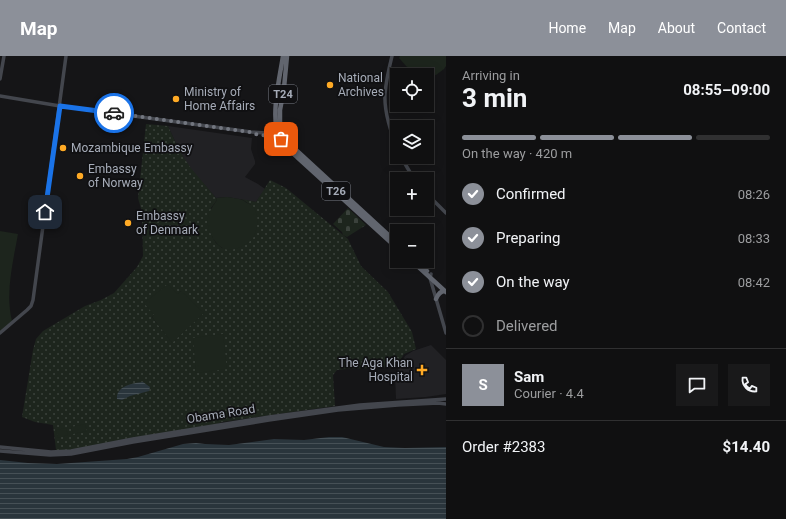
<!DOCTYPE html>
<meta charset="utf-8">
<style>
:root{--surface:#101011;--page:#19191a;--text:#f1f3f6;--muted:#9c9d9f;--line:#303031;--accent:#8c9099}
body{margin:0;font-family:Roboto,sans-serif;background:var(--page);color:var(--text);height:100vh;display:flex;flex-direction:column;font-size:15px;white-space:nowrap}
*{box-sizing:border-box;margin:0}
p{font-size:13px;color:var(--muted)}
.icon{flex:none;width:22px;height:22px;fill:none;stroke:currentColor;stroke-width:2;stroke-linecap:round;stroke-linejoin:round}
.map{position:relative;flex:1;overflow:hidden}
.side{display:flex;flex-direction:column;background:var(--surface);width:340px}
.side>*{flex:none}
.fabs{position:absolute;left:390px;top:12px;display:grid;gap:8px}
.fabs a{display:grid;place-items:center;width:44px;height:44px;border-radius:0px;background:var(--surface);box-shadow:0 2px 10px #0003,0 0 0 1px var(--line);font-size:20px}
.pin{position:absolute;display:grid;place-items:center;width:34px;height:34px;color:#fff;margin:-17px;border-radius:8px;box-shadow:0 2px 6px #0006}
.courier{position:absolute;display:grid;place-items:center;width:40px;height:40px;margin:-20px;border:3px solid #1a73e8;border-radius:50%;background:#fff;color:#222;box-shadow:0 1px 5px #0007}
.summary em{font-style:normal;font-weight:700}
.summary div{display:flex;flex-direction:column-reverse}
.summary{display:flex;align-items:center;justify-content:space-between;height:68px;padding:0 16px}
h1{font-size:26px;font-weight:700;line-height:30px}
.bar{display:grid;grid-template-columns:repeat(4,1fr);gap:6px 4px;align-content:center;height:48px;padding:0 16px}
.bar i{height:5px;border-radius:3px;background:var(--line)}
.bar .selected{background:var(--accent)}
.bar p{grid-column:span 4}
.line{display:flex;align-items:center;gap:10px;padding:0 16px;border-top:1px solid var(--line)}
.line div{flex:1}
.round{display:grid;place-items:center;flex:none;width:42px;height:42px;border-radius:0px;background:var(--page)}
ol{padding:0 16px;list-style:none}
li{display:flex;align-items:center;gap:12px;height:44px}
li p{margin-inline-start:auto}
li .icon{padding:4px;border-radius:50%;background:var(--accent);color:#fff;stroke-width:4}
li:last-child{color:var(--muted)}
li i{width:22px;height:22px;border:2px solid var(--line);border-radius:50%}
header{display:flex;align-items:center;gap:24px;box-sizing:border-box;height:56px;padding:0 20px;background:var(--accent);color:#fff}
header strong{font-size:19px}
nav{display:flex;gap:22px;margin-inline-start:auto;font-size:14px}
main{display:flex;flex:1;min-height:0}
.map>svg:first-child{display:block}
</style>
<header>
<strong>Map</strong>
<nav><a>Home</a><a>Map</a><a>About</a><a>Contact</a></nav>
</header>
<main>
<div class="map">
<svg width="446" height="463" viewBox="0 0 446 463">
<defs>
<pattern id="grass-dots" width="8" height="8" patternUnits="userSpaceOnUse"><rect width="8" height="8" fill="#1d251d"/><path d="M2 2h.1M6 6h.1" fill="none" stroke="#3b423c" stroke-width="1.8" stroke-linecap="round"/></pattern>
<pattern id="cemetery-stones" width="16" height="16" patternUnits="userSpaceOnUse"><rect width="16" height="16" fill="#1d251d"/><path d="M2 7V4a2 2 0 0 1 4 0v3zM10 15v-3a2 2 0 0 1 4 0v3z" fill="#3b423c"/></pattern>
<pattern id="water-rules" width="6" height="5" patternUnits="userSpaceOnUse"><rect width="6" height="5" fill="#2a353c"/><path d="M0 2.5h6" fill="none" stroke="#465056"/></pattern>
</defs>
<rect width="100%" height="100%" fill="#151517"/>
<path fill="#212124" d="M168,70L252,82L251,93L255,105V108L245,121L258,128L265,133L256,146L227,141L216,142L189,111L179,94Z
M431,289L446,304V338L426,341L396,343L395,319L405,300L413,295Z"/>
<path fill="url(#grass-dots)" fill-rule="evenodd" d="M146,68L168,70L179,94L190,111L216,142L217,144L211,152L212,180L216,187L222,192L251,149L246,146L242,143L256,146L270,124L286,132L348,183L361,210L388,236L412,276L416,293L404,298L396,311L346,313L337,314L333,319L335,350L222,366L212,370L91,394H56L53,369L35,366L22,361L33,294L36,283L43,275L85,250L101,244L114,237L137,211L143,200L142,156L138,142ZM181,235L172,286L152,261Z"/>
<path fill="url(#cemetery-stones)" d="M348,152L366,169L347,181L343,179L342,176L333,168Z"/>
<path fill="#1d251d" d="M400,0H446V10L444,13L436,19L421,18L410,13L406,10L399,2Z
M227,141C231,142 238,142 242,144C244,144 245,146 247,147C250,148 250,148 252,150C260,157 258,173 253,182C250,186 245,189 240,191C226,198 217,191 211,178C204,165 209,155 217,144L216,142Z
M0,175L18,178C13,206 5,237 12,265L0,276Z
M168,228L177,238L181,235L204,257L172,287L152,261L154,259L144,247Z
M223,278L227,313L196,317L193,282Z
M85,368L87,375L73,378L71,371Z
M66,372L68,379L58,382L56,374Z"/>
<path fill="url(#water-rules)" d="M143,326L150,331L149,335L130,340L122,344L117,343C116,330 133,327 143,326Z
M329,381H342L384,391L405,392L446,391V463H0V404L28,407L57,408L127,403L138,401L183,388L196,387L205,388L229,389L274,383L304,384Z"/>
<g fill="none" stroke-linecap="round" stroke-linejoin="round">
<path stroke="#43464d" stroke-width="3.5" d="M392,0C389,12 386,25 385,38C384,56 391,76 397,93
M0,23L4,0
M0,40L60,50L251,76L266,77L280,74
M401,101L414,123
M427,138L446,157
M431,218L430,222L446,277
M0,277L27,254L31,250L33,244L66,0
M0,391L51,396L71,395L133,383L269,361L360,349L446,343
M0,395L50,399L71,398L133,386L269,364L338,354L398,349L438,347L446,348"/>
<path stroke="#61656e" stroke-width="4.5" d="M283,0C280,20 270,61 279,80C283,88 290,94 297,101L397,192
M287,0L284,32L280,54V68L281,74L284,81L296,94L397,187
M269,76L276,67
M270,79L275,81L282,87
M412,205L446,236
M417,205L427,215
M436,243C438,238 440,235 445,235"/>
</g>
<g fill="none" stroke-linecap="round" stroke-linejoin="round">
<path stroke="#737780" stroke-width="4" stroke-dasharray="0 7.2" d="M114,57L250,76C259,80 269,80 278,78L281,83"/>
<path stroke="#1a73e8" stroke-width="5" d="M45,156L60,50L114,57"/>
</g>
<g fill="#ffaa25" stroke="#101012" stroke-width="1.5">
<circle cx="330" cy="29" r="4"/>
<circle cx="176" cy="43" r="4"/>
<circle cx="63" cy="92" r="4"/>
<circle cx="80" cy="120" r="4"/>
<circle cx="128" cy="167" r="4"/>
<path d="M420 308h4v4h4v4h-4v4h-4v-4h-4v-4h4z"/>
</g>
<g text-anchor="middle" stroke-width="3.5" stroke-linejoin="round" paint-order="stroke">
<g fill="#101012" stroke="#797d86" stroke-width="1">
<rect x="269" y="29" width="28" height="18" rx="3"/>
<rect x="322" y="126" width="28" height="18" rx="3"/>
</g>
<g font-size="11" font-weight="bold" fill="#a6acb8">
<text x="283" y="42">T24</text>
<text x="336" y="139">T26</text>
</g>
<g font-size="12" fill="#a6acb8" stroke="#101012" text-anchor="start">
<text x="338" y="26">National<tspan x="338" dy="14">Archives</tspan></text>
<text x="184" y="40">Ministry of<tspan x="184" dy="14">Home Affairs</tspan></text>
<text x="71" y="96">Mozambique Embassy</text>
<text x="88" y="117">Embassy<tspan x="88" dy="14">of Norway</tspan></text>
<text x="136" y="164">Embassy<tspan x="136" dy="14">of Denmark</tspan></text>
<text x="413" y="311" text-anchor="end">The Aga Khan<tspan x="413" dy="14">Hospital</tspan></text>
</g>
<g font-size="12" fill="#a6acb8" stroke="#101012">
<text transform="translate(221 358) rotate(-9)" y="4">Obama Road</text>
</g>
</g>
</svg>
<div class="fabs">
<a><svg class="icon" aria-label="locate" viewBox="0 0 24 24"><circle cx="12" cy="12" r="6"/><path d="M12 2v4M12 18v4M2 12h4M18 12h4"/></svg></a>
<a><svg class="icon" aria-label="layers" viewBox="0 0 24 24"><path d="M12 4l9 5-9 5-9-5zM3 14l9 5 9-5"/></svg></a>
<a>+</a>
<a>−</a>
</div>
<div class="pin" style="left:281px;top:83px;background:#ea580c"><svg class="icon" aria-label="bag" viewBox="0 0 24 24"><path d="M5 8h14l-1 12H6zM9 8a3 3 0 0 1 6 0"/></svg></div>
<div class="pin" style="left:45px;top:156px;background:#1f2937"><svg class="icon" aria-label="home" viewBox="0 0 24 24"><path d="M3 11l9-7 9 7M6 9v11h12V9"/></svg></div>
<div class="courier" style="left:114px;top:57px"><svg class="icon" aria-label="car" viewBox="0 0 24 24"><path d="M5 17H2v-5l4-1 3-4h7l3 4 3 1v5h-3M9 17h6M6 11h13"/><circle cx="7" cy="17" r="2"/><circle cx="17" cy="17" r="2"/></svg></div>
</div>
<section class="side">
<div class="summary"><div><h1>3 min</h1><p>Arriving in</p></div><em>08:55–09:00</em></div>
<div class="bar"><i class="selected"></i><i class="selected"></i><i class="selected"></i><i></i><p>On the way · 420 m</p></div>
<ol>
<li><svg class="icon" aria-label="check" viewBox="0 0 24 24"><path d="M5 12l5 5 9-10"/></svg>Confirmed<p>08:26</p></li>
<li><svg class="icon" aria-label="check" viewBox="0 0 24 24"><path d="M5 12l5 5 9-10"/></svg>Preparing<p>08:33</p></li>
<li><svg class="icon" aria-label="check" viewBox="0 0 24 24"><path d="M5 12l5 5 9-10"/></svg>On the way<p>08:42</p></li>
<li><i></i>Delivered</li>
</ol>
<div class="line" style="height:72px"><b class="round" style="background:var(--accent);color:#fff">S</b><div><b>Sam</b><p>Courier · 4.4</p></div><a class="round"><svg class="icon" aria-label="chat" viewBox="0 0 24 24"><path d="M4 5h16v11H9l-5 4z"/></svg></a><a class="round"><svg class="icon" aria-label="phone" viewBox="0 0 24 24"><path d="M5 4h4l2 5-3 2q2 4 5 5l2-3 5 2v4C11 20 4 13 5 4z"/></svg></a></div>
<div class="line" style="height:52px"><div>Order #2383</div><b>$14.40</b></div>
</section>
</main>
